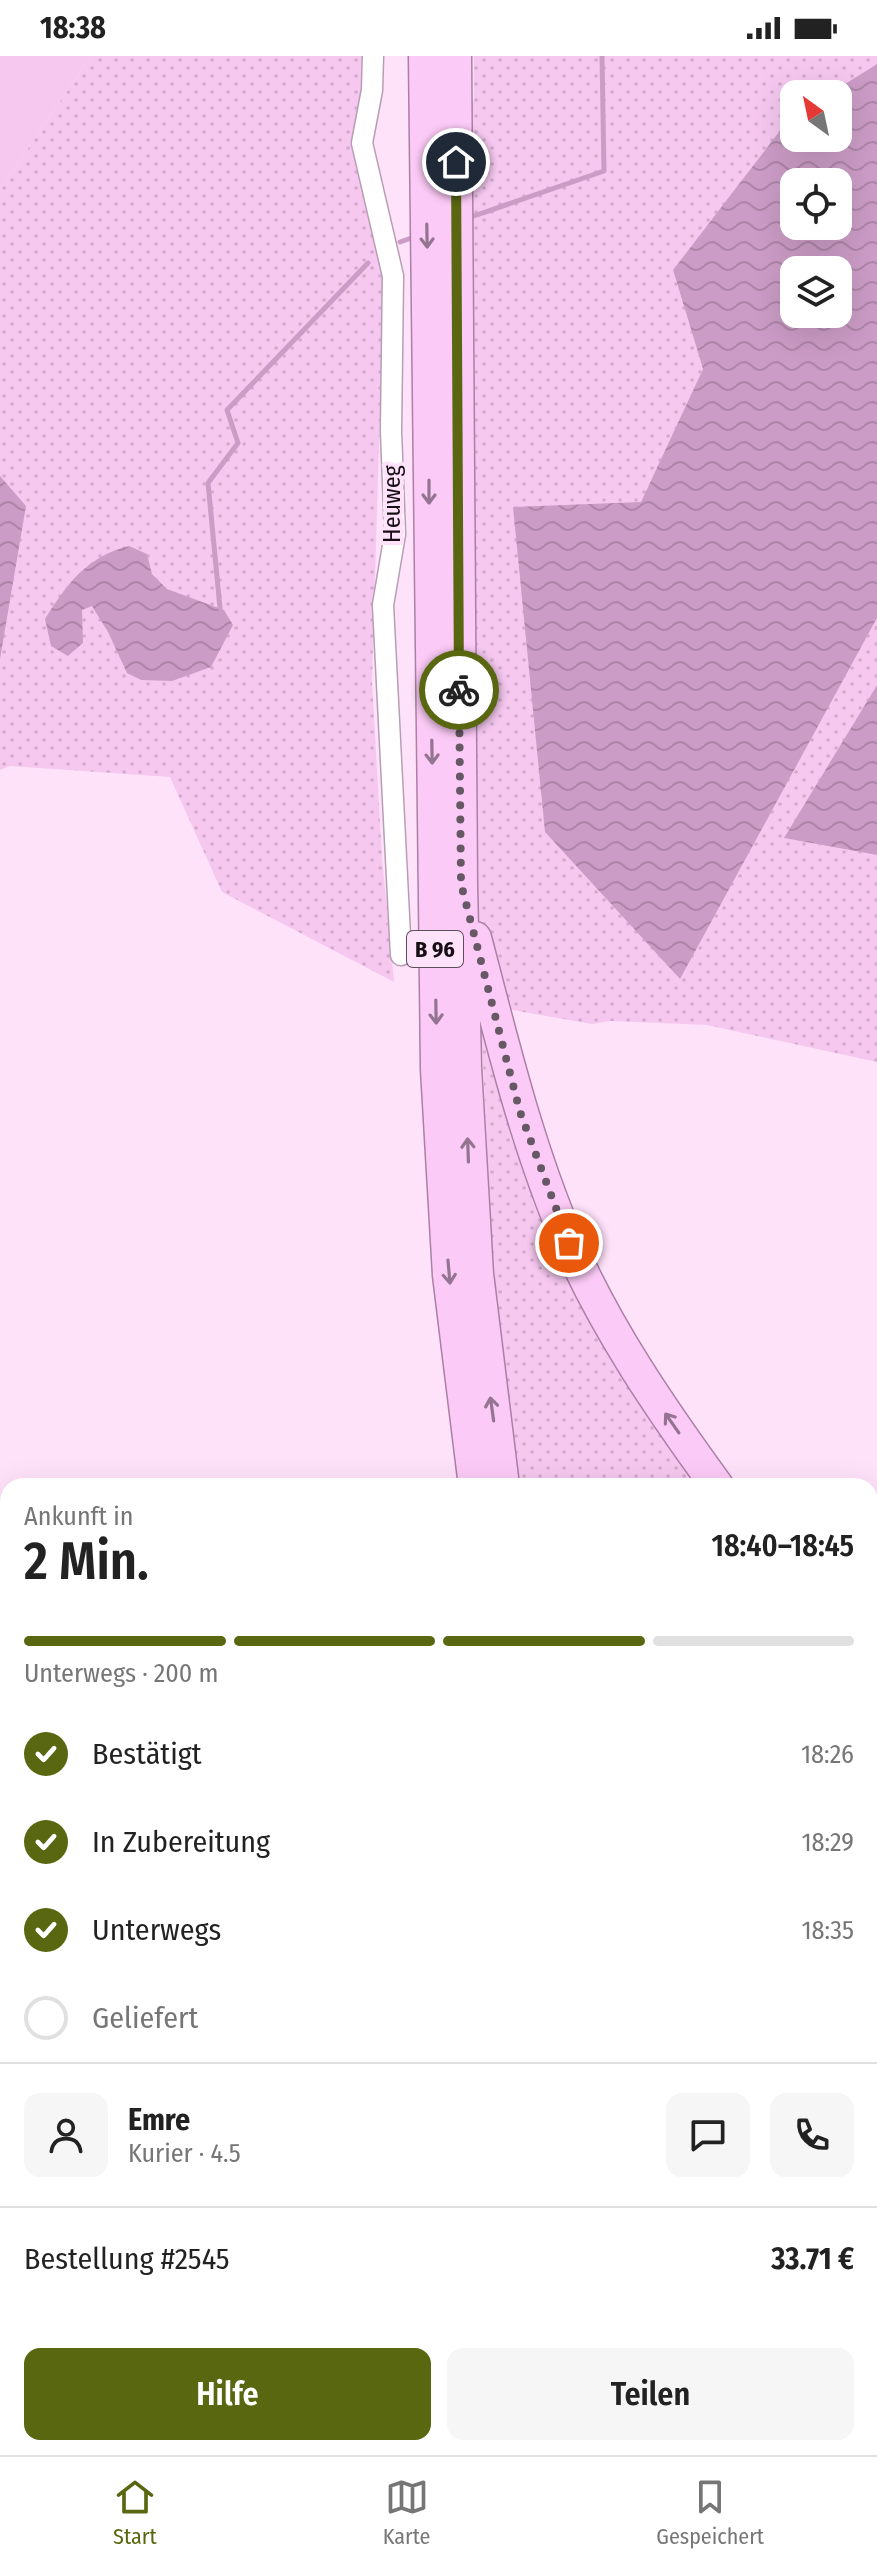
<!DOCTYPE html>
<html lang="de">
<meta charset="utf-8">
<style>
:root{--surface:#fff;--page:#f6f6f6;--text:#222;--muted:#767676;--line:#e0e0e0;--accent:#586710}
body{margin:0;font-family:"Fira Sans Condensed",sans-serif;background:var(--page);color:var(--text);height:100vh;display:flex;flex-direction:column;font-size:30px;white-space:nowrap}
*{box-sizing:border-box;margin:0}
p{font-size:26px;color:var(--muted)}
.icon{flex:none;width:44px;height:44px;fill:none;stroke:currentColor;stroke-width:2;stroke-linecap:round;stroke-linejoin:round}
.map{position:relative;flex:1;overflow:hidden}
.panel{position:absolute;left:0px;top:1422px;width:878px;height:978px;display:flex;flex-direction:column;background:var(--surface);border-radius:24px 24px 0 0;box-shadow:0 8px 32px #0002}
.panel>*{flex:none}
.needle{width:52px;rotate:327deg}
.fabs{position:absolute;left:780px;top:24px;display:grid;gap:16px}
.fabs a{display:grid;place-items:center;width:72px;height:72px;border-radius:16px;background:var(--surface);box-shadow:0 8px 32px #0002;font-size:40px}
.pin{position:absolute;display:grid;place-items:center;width:68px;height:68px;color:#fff;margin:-34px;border:4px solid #fff;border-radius:50%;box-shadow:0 2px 8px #0007}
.courier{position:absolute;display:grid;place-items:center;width:80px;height:80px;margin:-40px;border:6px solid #586710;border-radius:50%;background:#fff;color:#222;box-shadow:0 2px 10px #0007}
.summary em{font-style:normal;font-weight:600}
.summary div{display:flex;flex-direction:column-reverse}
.summary{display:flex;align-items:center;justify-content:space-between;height:136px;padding:0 24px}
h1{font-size:52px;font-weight:600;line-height:60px}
.bar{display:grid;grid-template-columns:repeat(4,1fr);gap:12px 8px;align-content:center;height:96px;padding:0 24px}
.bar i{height:10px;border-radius:6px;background:var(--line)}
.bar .current{background:var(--accent)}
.bar p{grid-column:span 4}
.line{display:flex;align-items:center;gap:20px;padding:0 24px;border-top:2px solid var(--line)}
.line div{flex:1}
.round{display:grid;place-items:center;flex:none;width:84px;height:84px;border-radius:16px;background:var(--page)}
ol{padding:0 24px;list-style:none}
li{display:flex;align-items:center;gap:24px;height:88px}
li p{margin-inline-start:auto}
li .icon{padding:8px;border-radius:50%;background:var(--accent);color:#fff;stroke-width:4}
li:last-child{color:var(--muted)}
li i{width:44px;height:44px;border:4px solid var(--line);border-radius:50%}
.button{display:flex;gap:16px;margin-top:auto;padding:16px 24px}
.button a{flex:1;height:92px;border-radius:16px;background:var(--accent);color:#fff;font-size:32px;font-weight:600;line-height:92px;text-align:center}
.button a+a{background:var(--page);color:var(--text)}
.status{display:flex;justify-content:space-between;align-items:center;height:56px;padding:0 40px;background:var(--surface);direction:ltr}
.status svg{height:22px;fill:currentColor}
.menu{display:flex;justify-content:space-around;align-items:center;height:112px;border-top:2px solid var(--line);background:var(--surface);font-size:22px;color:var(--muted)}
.menu a{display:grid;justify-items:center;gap:4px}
.menu .current{color:var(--accent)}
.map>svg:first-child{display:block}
</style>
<div class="status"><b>18:38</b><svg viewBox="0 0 49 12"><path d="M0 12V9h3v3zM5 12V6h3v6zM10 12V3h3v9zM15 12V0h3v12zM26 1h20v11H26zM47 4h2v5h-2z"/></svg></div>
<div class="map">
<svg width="877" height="2399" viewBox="0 0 877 2399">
<defs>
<pattern id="grass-dots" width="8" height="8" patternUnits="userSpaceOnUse" patternTransform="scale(2)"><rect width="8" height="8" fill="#f6c8f0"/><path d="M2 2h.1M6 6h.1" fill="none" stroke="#d2abcd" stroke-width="1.8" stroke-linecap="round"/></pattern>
<pattern id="water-waves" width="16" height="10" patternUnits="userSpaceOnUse" patternTransform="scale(2)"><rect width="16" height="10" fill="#cb9cc6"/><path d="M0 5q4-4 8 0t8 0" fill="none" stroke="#ae85a9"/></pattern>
</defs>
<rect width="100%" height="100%" fill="#fee2fa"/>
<path fill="url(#grass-dots)" d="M91,0H364L358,68L384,217L372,625L382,802L394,926L222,836L170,721L10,710L0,714V134Z
M474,0H877V8L829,38H794V60L673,214L703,313L641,447L514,452L679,923L877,562V629L785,782L877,799V1006L707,969L611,965L592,968L506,953L461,828L455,45H474Z
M479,922L505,1026L707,1430H519L507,1343L492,1199Z
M8,2339V2392H241L221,2399H0V2340Z
M617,2392H819L823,2399H653Z"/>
<path fill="#f6c8f0" d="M0,0H91L0,134Z"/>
<path fill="url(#water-waves)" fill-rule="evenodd" d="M877,8V562L680,923L545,776L513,451L641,446L703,313L673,214L789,63L794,60V82H838V38H829ZM838,126V170H794V126ZM794,214H838V258H794Z
M0,420L26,450L0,603Z
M129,490L147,498L152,518L167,533L224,554L233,569L211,611L172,625L141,624L127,617L108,576L92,550L82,554L83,587L68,600L51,590L45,563C67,528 86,501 129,490Z
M877,629V799L784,782Z"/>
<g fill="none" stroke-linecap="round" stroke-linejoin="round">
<path stroke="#cb9cc6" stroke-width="5" d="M468,162L604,115L602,0
M400,186L417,180
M220,552L208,427L238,387L227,354L368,207"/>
<g stroke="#b89eb5" stroke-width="23">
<path id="minor" d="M373,0L372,34L362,87L393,220L391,375L395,478L383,549L401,899"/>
</g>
<g stroke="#ab7fa6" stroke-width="35">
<path id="trunk" d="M425,0L437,1013L449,1219L475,1430
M455,0L461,828L465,1011L477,1218L503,1430
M475,882C502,985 526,1087 568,1185C606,1273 661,1353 717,1430
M870,1684L877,1705
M870,1787L876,1821L870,1937
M870,2030L877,2010
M870,2389L876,2399
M837,2392L841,2399
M221,2399L241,2392
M337,2399L371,2392
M414,2399L441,2392
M472,2399C514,2393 557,2394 600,2399"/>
</g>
<path stroke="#857382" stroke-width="3" stroke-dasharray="2 6" stroke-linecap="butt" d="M0,2393L8,2392"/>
<use href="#minor" stroke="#fff" stroke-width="20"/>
<use href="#trunk" stroke="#fccaf6" stroke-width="32"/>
</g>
<defs><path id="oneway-shaft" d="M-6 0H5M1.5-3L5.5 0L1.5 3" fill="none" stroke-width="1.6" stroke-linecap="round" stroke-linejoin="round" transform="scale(2)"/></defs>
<g stroke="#947591">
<use href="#oneway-shaft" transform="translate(427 180) rotate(89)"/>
<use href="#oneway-shaft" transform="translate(429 436) rotate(90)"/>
<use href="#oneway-shaft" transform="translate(432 696) rotate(89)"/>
<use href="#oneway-shaft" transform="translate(436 956) rotate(89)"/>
<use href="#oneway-shaft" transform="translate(468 1094) rotate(-92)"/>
<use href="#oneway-shaft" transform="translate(449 1216) rotate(85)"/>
<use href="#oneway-shaft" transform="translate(492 1353) rotate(-98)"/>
<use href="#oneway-shaft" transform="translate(672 1367) rotate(-125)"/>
</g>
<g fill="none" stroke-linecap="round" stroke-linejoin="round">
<path stroke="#675865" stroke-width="8" stroke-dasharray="0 14.4" d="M459,634L461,828L520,1056L569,1187"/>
<path stroke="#586710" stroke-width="10" d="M456,106L459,634"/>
</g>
<g text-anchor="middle" stroke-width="8" stroke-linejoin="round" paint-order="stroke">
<rect fill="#fee2fa" stroke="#5c4d5a" stroke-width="2" x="407" y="875" width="56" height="36" rx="6"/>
<g font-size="22" font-weight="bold" fill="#160d15">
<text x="435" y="901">B 96</text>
</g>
<g font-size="24" fill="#160d15" stroke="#fee2fa">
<text transform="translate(392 448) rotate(-90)" y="8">Heuweg</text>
</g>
</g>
</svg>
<div class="fabs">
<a><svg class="needle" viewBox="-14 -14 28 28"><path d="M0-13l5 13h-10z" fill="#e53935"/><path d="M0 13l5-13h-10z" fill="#767676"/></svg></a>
<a><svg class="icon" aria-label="locate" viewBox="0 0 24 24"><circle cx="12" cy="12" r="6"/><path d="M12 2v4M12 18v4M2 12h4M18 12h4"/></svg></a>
<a><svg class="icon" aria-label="layers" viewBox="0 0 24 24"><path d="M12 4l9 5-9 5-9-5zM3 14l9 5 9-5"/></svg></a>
</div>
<div class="pin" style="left:569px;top:1187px;background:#ea580c"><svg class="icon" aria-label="bag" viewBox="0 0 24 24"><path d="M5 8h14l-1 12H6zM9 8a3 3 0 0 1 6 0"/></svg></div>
<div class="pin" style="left:456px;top:106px;background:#1f2937"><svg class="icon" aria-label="home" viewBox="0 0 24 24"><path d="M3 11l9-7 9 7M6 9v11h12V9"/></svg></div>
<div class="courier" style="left:459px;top:634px"><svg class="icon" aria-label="bike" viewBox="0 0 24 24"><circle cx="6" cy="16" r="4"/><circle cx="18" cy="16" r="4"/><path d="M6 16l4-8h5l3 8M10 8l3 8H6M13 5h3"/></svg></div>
<section class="panel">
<div class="summary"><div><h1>2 Min.</h1><p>Ankunft in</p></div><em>18:40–18:45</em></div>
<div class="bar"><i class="current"></i><i class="current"></i><i class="current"></i><i></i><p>Unterwegs · 200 m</p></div>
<ol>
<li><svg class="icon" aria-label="check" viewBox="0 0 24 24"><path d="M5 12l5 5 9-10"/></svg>Bestätigt<p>18:26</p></li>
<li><svg class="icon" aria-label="check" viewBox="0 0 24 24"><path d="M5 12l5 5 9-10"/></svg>In Zubereitung<p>18:29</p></li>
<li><svg class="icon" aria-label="check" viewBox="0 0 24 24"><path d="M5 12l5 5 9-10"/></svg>Unterwegs<p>18:35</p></li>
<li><i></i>Geliefert</li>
</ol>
<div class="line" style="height:144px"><a class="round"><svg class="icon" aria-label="person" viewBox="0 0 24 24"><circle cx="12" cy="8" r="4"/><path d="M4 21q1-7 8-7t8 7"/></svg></a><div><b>Emre</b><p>Kurier · 4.5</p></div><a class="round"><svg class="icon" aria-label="chat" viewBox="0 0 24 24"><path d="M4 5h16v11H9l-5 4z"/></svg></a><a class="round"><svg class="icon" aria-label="phone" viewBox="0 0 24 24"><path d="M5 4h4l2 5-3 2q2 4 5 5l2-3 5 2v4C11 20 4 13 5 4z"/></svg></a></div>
<div class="line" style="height:104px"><div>Bestellung #2545</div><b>33.71 €</b></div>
<div class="button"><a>Hilfe</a><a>Teilen</a></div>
</section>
</div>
<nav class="menu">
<a class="current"><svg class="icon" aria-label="home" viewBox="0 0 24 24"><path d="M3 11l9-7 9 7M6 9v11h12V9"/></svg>Start</a>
<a><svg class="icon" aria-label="map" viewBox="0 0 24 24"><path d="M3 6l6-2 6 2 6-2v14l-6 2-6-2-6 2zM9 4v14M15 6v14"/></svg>Karte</a>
<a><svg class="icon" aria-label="saved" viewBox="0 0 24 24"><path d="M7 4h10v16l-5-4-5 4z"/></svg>Gespeichert</a>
</nav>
